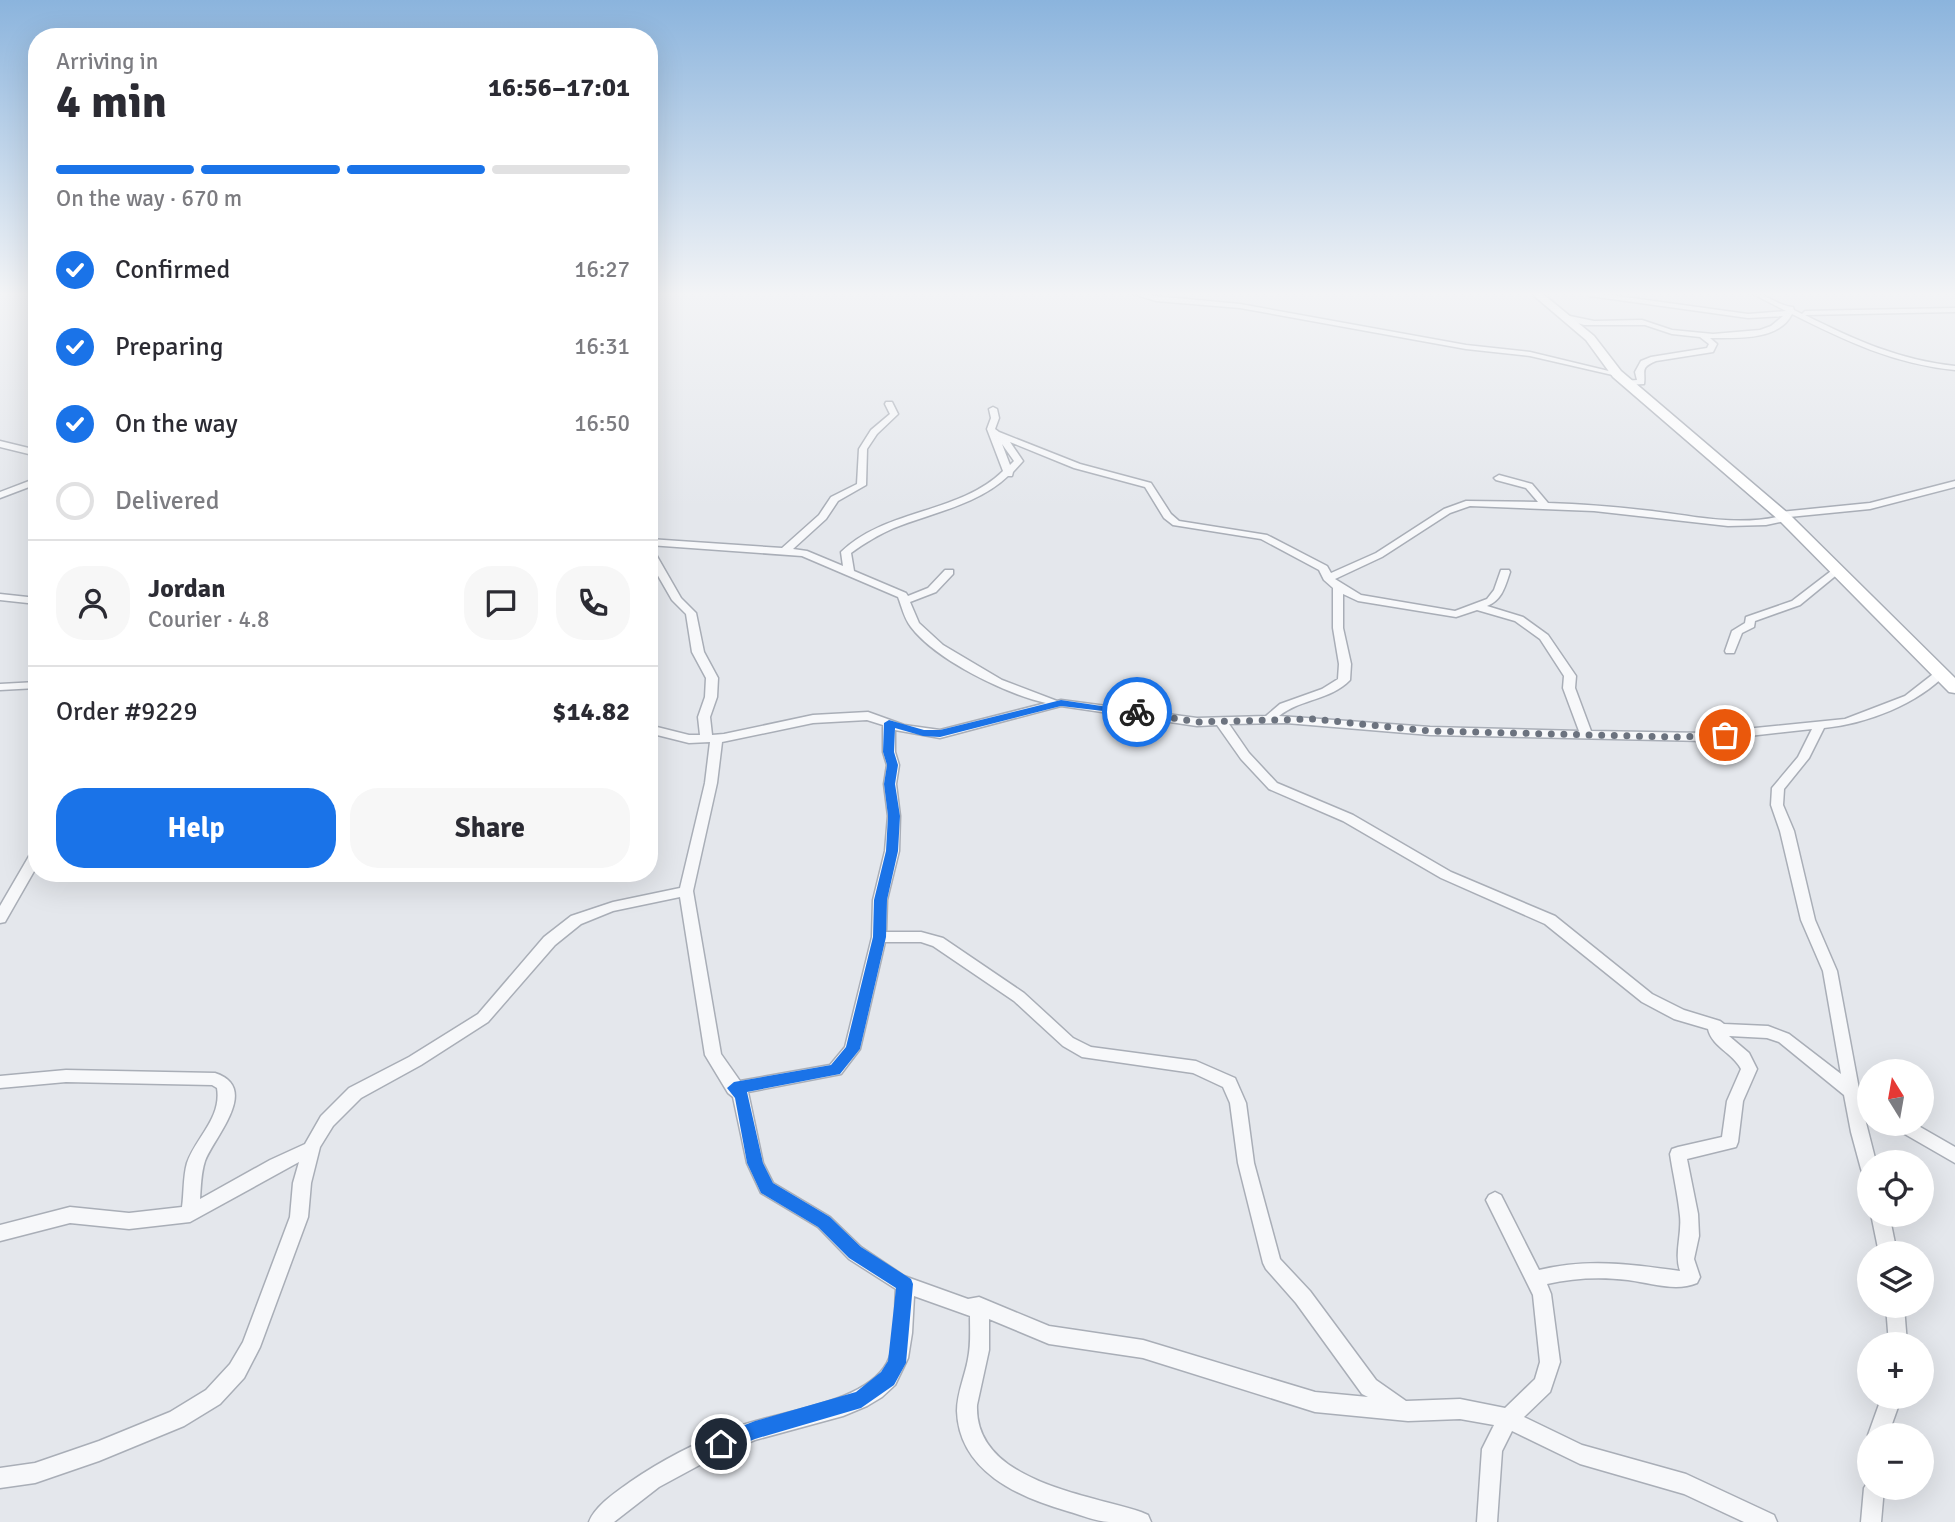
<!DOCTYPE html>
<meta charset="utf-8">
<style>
:root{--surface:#fff;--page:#f7f7f7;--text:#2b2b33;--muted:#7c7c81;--line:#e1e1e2;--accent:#1a73e8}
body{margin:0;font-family:Signika,sans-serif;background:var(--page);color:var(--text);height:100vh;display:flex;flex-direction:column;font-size:26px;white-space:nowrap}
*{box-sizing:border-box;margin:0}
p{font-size:23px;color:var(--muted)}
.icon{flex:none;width:38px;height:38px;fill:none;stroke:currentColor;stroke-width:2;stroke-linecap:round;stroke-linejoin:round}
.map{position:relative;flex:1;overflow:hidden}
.panel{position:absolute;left:28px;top:28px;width:630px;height:854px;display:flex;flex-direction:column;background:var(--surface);border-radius:28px;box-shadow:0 7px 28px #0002}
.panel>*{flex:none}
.needle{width:46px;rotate:349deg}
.tools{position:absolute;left:1857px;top:1059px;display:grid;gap:14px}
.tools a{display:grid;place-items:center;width:77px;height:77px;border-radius:50%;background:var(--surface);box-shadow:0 7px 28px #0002;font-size:35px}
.pin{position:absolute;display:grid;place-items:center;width:60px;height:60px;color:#fff;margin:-30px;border:4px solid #fff;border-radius:50%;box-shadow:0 2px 7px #0007}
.courier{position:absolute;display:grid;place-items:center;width:70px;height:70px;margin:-35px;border:5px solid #1a73e8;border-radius:50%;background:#fff;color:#222;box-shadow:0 2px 9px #0007}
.overview em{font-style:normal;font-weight:800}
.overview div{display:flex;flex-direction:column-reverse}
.overview{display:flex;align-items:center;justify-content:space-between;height:119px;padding:0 28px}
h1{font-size:46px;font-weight:800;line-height:52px}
.bar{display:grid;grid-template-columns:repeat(4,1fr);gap:10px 7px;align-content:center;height:84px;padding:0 28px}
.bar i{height:9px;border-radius:5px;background:var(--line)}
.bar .current{background:var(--accent)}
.bar p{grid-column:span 4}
.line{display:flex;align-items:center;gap:18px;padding:0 28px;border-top:2px solid var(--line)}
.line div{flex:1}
.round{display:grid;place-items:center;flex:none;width:74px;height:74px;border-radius:28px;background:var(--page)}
ol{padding:0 28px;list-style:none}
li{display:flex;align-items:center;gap:21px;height:77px}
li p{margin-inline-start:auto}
li .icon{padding:7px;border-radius:50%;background:var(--accent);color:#fff;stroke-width:4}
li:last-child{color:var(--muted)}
li i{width:38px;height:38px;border:4px solid var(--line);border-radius:50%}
.action{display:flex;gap:14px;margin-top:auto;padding:14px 28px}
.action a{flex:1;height:80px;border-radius:28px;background:var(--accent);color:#fff;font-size:28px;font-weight:800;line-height:80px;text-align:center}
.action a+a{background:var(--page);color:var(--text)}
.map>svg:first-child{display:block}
</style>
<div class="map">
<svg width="1955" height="1522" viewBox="0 0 1955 1522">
<rect width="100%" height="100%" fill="#e4e7ec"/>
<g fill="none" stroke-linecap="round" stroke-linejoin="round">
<g stroke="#a9aeb7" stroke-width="3">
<path id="street" d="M1133,294L1240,304L1466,345L1530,352L1621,374L1617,376L1530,356L1466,349L1240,308L1156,301Z
M1587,294H1603L1748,314L1786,311L1753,294C1768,294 1780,307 1793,307L1794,310L1802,314L1805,311L1955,308V312L1805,315C1855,340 1899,360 1955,366V370C1894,364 1846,341 1792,314C1779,341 1735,338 1710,338L1717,344L1713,352L1656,361C1639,368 1646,371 1644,384L1627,385L1623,383L1624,381L1637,380L1635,372L1641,361L1651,357L1707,348L1709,344L1700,337L1672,334L1645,325H1584L1565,319V315L1594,321L1642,320L1672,330L1713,334L1760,330L1771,326L1783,316L1748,318L1590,296Z
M886,402H892L898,414L877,434L867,449L866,485L838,501L826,519L793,549L807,551L843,566L841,552C885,509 959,514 1003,471L987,429L991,418L989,409L993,407L997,409L999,418L995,429L999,432L1080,464L1151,483L1171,514L1179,521L1267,535L1327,566L1331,573L1376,553L1444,509L1466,501L1538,502L1526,488L1496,480L1494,478L1499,475L1532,484L1548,503C1583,504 1617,507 1652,511C1694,516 1735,526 1777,517V513L1780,512L1870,503L1955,481V487L1870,509L1789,517L1788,520L1785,521L1766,525L1728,526L1594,511L1470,506L1450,513L1382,557L1335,579L1361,595L1455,611L1487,599L1494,590L1501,570H1509L1510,572C1505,587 1502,600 1487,606L1523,617L1548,635L1576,676L1575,688L1591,731L1705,733L1845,719L1905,696L1937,671H1945L1947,673C1918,704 1866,724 1824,728L1809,758L1784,789L1783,805L1794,831L1815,920L1837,971L1859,1089L1869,1097V1113L1863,1111L1876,1162H1869V1176L1863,1174L1861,1169L1851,1132L1844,1095L1779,1042L1767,1038L1729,1036L1749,1053L1757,1069L1743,1101L1738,1142L1736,1147L1687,1159L1698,1214L1699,1236L1694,1259L1700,1277L1697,1283C1676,1292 1651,1283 1628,1280C1601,1277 1573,1278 1547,1284L1551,1294L1560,1362L1550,1392L1524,1417L1582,1445L1686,1474L1774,1515L1777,1522H1744L1684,1494L1580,1464L1512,1431L1502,1451L1497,1522H1477L1482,1449L1494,1425L1460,1419L1408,1421L1315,1412L1143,1358L1049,1344L989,1319V1350L977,1405C974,1481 1086,1494 1141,1512L1148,1515L1151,1522C1137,1522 1123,1522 1109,1522C1095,1521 1081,1515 1067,1511C1018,1497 959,1471 957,1411C957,1393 965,1376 968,1359C971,1345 970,1331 970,1316L914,1296L912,1333L908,1358L895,1385L882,1397L867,1406L843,1416L755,1440L720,1454L659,1487L614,1522H589C595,1506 616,1492 630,1482C662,1460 697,1442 734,1428C776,1411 864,1405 887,1363C898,1342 894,1312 896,1289L849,1259L818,1227L761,1193L747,1163L733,1097L728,1093L705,1055L680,897L613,911L581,924L555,945L488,1022L421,1065L361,1098L333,1126L320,1147L311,1183L308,1217L260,1347L244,1378L220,1404L184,1426L99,1461L35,1483L0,1488V1468L35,1463L99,1441L170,1412L206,1390L230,1364L243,1342L290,1217L293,1183L299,1162L190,1222L129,1229L70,1223L0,1241V1225L70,1207L129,1213L182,1207C184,1193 183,1177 187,1163C196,1137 222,1118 217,1088L212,1085L66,1082L0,1088V1076L66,1070L215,1073C261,1088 214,1137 205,1161C201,1173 201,1186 200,1199L270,1160L305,1144L321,1116L349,1088L409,1057L478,1014L544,937L571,916L613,902L680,888L705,783L710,742L689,743L649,733V725L689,735H700L698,717L705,697L706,678L692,652L686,614L672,600L649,560V548L654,551L681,598L696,613L704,652L718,678L717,697L710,717L712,735L724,734L813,715L868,712L904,725L940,730L1046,703C1006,694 936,660 911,627C904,618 902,607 898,597L802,556L649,545V539L782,548L819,515L831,497L857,484L859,449L871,430L890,414L885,404ZM1010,442L1074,468L1145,487L1164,518L1173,525L1261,539L1319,570L1324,580L1333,588V628L1339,664L1338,679L1322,689L1280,704L1266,716L1197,718L1061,700L1057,701L1002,680L943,645L919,623L910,602L936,592L953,574V570H945L928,588L908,596L906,593L854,571L851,553C865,543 878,535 894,528C931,513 978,505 1008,476H1012L1013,472L1023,461ZM1002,444L1014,461L1010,465ZM1343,594L1358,601L1456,617L1477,610L1515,621L1540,639L1564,676L1563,688L1579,731L1430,727L1279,716C1300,699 1331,700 1350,680L1351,664L1343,628ZM1061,706L1197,726L1217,725L1241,759L1269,789L1343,821L1441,878L1545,924L1642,1002L1674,1019L1708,1029C1712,1047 1733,1053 1741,1069L1727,1101L1722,1137L1678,1147L1672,1149L1670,1154C1673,1174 1678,1195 1680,1216C1682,1235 1674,1253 1680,1271C1632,1264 1587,1258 1539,1270L1501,1195L1495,1192L1489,1195L1486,1200L1533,1295L1540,1362L1535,1379L1505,1408L1460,1399L1406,1401L1376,1380L1310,1291L1280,1259L1254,1163L1246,1103L1235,1078L1196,1061L1091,1047L1073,1038L1024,993L943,938L921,932H886L887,900L899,851L900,816L896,784L899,765L895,752V730L940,738ZM867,720L883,725V752L887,765L884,784L888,816L885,851L873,900L872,937L845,1047L830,1065L740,1081L721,1054L693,891L717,783L722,742L813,723ZM1286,723L1430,735L1705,741L1812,729L1798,757L1772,788L1771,805L1780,831L1801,920L1823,971L1841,1074L1789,1034L1768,1026L1724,1024L1720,1021L1684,1010L1652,994L1555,916L1451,872L1353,815L1277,783L1249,753L1229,724ZM885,942H921L933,946L1014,1001L1063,1046L1082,1057L1193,1073L1223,1087L1230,1103L1238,1163L1263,1263L1266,1269L1296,1303L1362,1394L1368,1397L1315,1392L1143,1340L1049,1326L979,1297L968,1299L904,1276L861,1247L830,1217L773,1183L763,1163L748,1092L841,1074L860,1049Z
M0,441L37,450V456L0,447Z
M37,478V484L0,498V492Z
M1835,568L1840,571L1839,573L1800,605L1755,621L1754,627L1742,633L1734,653H1726L1725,651L1732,631L1745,623L1746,617L1792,601Z
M0,594L37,598V604L0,600Z
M37,682V688L0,690V684Z
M37,850V866L5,922L0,923V906L32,851Z
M1894,1124H1915L1955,1147V1163L1896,1129Z
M1871,1214H1889L1897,1253H1879Z
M1886,1306H1904L1907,1344H1889Z
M1882,1396H1902L1888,1435H1869V1437L1868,1435Z
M1869,1480V1488H1884L1881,1522H1861L1864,1488Z"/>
</g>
<g stroke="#a9aeb7" stroke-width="3">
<path id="secondary" d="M1532,294H1543L1594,336L1621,371L1790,515L1955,678V693L1949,692L1780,521L1613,377L1586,340Z"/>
</g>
<use href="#street" fill="#f7f8fa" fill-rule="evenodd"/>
<use href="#secondary" fill="#fff" fill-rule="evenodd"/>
</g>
<linearGradient id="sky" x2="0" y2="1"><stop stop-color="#8bb4dd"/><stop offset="0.58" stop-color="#f3f4f6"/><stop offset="1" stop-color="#f3f4f6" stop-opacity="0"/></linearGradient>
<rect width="1955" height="507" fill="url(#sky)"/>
<path fill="#1a73e8" d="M1061,700L1142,712L1137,715L1061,706L940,737L923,736L895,728L894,752L898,765L895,784L900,816L898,851L887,900L886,937L860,1049L840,1074L747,1092L763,1163L773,1183L830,1217L861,1247L911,1279L913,1284L906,1363L894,1385L861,1408L755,1439L721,1453L714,1450L712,1444L714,1437L755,1421L856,1392L881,1372L888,1361L896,1288L849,1258L818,1227L761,1193L747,1163L735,1098L727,1088L734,1082L831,1065L846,1047L873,937L874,900L886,851L888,816L884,784L887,765L883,752L884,723L889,720L924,730H940Z"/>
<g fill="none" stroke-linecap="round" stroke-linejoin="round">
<path stroke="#6c737f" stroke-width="7" stroke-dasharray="0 12.6" d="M1137,712L1197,722L1312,719L1430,731L1675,737L1725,735"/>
</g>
</svg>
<div class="tools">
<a><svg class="needle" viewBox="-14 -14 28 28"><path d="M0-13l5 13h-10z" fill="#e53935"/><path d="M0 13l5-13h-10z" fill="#7c7c81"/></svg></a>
<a><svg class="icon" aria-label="locate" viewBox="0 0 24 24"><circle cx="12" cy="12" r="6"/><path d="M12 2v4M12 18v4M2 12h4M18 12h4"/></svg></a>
<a><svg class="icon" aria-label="layers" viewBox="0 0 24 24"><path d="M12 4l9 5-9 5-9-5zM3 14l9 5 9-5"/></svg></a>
<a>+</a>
<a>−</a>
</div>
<div class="pin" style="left:1725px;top:735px;background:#ea580c"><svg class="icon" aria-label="bag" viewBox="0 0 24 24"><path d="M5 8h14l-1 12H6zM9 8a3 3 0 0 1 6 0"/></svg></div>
<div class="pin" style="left:721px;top:1444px;background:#1f2937"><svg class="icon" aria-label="home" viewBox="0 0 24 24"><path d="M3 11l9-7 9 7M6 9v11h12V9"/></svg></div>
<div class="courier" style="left:1137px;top:712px"><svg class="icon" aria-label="bike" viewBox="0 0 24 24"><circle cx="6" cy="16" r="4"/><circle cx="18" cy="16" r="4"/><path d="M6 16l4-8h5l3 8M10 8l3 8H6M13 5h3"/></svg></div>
<section class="panel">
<div class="overview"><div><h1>4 min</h1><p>Arriving in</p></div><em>16:56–17:01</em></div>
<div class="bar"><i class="current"></i><i class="current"></i><i class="current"></i><i></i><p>On the way · 670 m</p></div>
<ol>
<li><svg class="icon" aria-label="check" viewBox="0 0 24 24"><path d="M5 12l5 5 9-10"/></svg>Confirmed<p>16:27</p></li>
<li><svg class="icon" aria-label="check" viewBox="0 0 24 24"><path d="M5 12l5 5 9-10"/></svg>Preparing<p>16:31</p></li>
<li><svg class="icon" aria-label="check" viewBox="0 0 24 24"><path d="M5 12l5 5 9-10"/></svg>On the way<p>16:50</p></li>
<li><i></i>Delivered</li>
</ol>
<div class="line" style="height:126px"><a class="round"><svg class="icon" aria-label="person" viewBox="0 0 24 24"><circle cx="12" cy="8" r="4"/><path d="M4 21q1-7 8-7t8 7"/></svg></a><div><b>Jordan</b><p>Courier · 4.8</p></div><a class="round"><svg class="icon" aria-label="chat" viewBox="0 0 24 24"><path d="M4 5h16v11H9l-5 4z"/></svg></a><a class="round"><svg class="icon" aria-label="phone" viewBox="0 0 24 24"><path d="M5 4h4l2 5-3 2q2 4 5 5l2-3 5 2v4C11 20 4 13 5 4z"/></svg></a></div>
<div class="line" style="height:91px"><div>Order #9229</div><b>$14.82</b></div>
<div class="action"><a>Help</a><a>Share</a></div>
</section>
</div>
